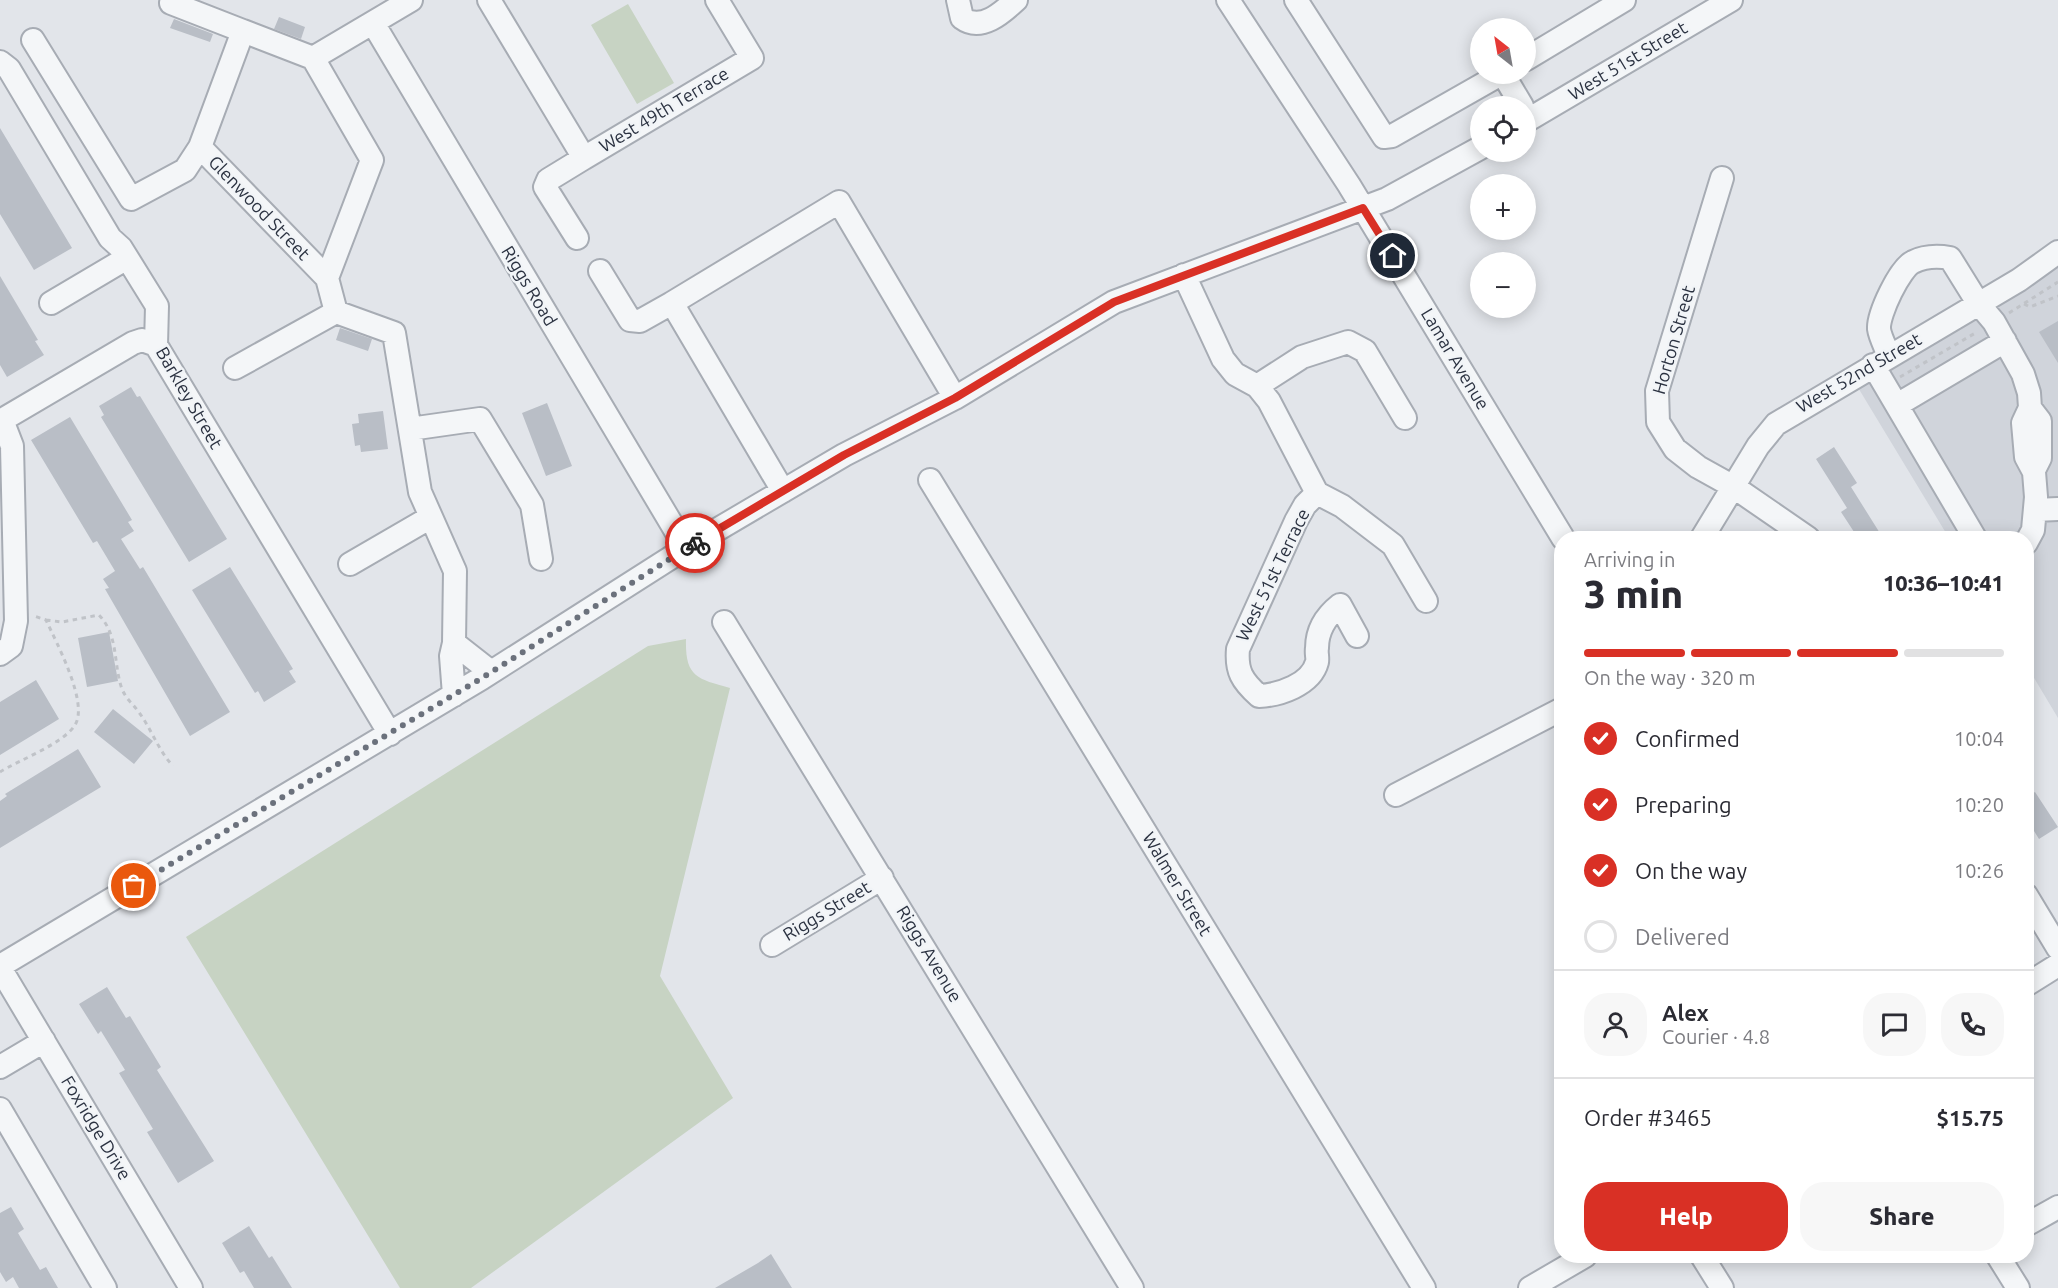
<!DOCTYPE html>
<meta charset="utf-8">
<style>
:root{--surface:#fff;--page:#f7f7f7;--text:#2b2b33;--muted:#7c7c81;--line:#e1e1e2;--accent:#d93025}
body{margin:0;font-family:Ubuntu,sans-serif;background:var(--page);color:var(--text);height:100vh;display:flex;flex-direction:column;font-size:22px;white-space:nowrap}
*{box-sizing:border-box;margin:0}
p{font-size:20px;color:var(--muted)}
.icon{flex:none;width:33px;height:33px;fill:none;stroke:currentColor;stroke-width:2;stroke-linecap:round;stroke-linejoin:round}
.map{position:relative;flex:1;overflow:hidden}
.panel{position:absolute;left:1554px;top:531px;width:480px;height:732px;display:flex;flex-direction:column;background:var(--surface);border-radius:24px;box-shadow:0 3px 15px #0003}
.panel>*{flex:none}
.needle{width:39px;rotate:329deg}
.tools{position:absolute;left:1470px;top:18px;display:grid;gap:12px}
.tools a{display:grid;place-items:center;width:66px;height:66px;border-radius:50%;background:var(--surface);box-shadow:0 3px 15px #0003;font-size:30px}
.pin{position:absolute;display:grid;place-items:center;width:51px;height:51px;color:#fff;margin:-26px;border:3px solid #fff;border-radius:50%;box-shadow:0 2px 6px #0007}
.courier{position:absolute;display:grid;place-items:center;width:60px;height:60px;margin:-30px;border:4px solid #d93025;border-radius:50%;background:#fff;color:#222;box-shadow:0 2px 8px #0007}
.head em{font-style:normal;font-weight:800}
.head div{display:flex;flex-direction:column-reverse}
.head{display:flex;align-items:center;justify-content:space-between;height:102px;padding:0 30px}
h1{font-size:39px;font-weight:800;line-height:45px}
.bar{display:grid;grid-template-columns:repeat(4,1fr);gap:9px 6px;align-content:center;height:72px;padding:0 30px}
.bar i{height:8px;border-radius:4px;background:var(--line)}
.bar .selected{background:var(--accent)}
.bar p{grid-column:span 4}
.line{display:flex;align-items:center;gap:15px;padding:0 30px;border-top:2px solid var(--line)}
.line div{flex:1}
.round{display:grid;place-items:center;flex:none;width:63px;height:63px;border-radius:24px;background:var(--page)}
ol{padding:0 30px;list-style:none}
li{display:flex;align-items:center;gap:18px;height:66px}
li p{margin-inline-start:auto}
li .icon{padding:6px;border-radius:50%;background:var(--accent);color:#fff;stroke-width:4}
li:last-child{color:var(--muted)}
li i{width:33px;height:33px;border:3px solid var(--line);border-radius:50%}
.action{display:flex;gap:12px;margin-top:auto;padding:12px 30px}
.action a{flex:1;height:69px;border-radius:24px;background:var(--accent);color:#fff;font-size:24px;font-weight:800;line-height:69px;text-align:center}
.action a+a{background:var(--page);color:var(--text)}
.map>svg:first-child{display:block}
</style>
<div class="map">
<svg width="2058" height="1288" viewBox="0 0 2058 1288">
<rect width="100%" height="100%" fill="#e2e5ea"/>
<path fill="#d0d4db" d="M2058,260V718L2027,666L2026,538H1949L1854,381Z"/>
<path fill="#c7d3c3" d="M628,4L674,83L637,104L591,25Z
M686,639C685,676 696,679 730,688L660,976L733,1098L471,1288H400L186,937L648,646Z"/>
<path fill="#b9bec6" d="M279,17L305,27L301,39L274,29Z
M174,19L213,34L210,42L170,28Z
M0,128L72,248L34,270L0,214Z
M0,276L38,340L35,341L44,355L7,377L0,365Z
M2058,321V363L2039,332Z
M340,328L372,339L368,351L336,340Z
M131,387L137,397L140,396L227,539L189,562L101,417L104,415L99,406Z
M547,403L572,466L546,476L522,413Z
M383,411L388,449L361,452L360,445L355,446L352,424L359,423L358,414Z
M70,417L132,520L128,522L134,531L121,539L140,569L143,567L230,712L190,736L105,589L109,588L103,579L115,571L97,541L93,543L31,440Z
M1834,447L1857,483L1851,487L1883,538H1858L1841,512L1847,508L1816,459Z
M230,567L293,669L289,671L296,682L264,702L258,691L255,693L192,590Z
M109,632L118,681L87,687L78,638Z
M36,680L59,719L0,755V702Z
M113,709L153,741L134,764L94,732Z
M78,749L101,787L0,848V801L7,796L5,794Z
M2035,792L2058,827L2039,839L2026,818V797Z
M107,987L126,1018L130,1016L161,1067L157,1070L214,1161L178,1183L147,1132L153,1129L119,1073L125,1070L101,1031L98,1034L79,1004Z
M11,1207L24,1229L18,1233L40,1270L46,1267L58,1288H19L13,1277L6,1282L0,1272V1213Z
M249,1226L269,1258L272,1256L292,1288H254L244,1271L240,1273L222,1243Z
M771,1254L792,1288H715L758,1263Z"/>
<g fill="none" stroke-linecap="round" stroke-linejoin="round">
<g stroke="#a7acb4" stroke-width="26">
<path id="minor" d="M489,0L584,158L752,58L717,0
M958,0L962,18C981,32 1002,13 1016,0
M1228,0L1349,185L1563,538
M1296,0L1384,137L1392,136L1501,74
M171,3L243,31
M373,23L686,548
M33,40L131,199L185,170L200,147
M313,58L411,0
M1526,59L1624,0
M0,62L9,69L110,238L121,248L157,306L156,345L390,734
M1503,74L1522,106
M1526,121L1731,0
M1722,178L1657,391L1658,422L1675,449L1698,467L1734,487L1808,538
M577,238L545,187L548,180L584,158
M600,271L630,320L640,321L672,303
M1184,275L1223,359L1235,374L1257,386L1269,401L1317,493L1342,506L1393,545L1426,601
M327,278L200,147L243,31L313,58L372,160L327,278L336,312L394,333L420,492L455,571L454,643L451,656L454,695
M51,303L127,258
M1889,356C1886,348 1880,337 1879,329C1878,314 1900,268 1913,262C1925,256 1938,256 1950,258L1978,303L1994,322L2023,374L2029,393L2030,408L2023,423L2026,457L2034,472L2036,497L2033,530L2026,543
M1873,365L1975,538
M235,368L336,312
M1257,386L1302,357L1348,342L1365,351L1405,418
M1897,405L2005,341
M2030,408L2040,421V458L2035,468
M2,420L133,343L142,340L156,345
M410,429L480,419L532,505L541,559
M930,480L1424,1288
M783,491L672,303L839,202L955,398
M1317,493L1305,505L1296,521L1238,649C1236,671 1242,681 1259,696C1279,695 1311,685 1317,662C1318,658 1316,653 1317,648C1317,629 1326,616 1340,605L1357,636
M2035,510L2058,509
M1702,538L1758,446L1776,424L2019,280L2058,252
M350,564L431,517
M724,622L1132,1288
M454,643L491,672
M0,654L11,646L16,621L12,446L2,420
M1396,795L1562,709
M2026,895L2058,948
M772,945L882,878
M0,966L482,678L686,548L844,455L955,398L1114,302L1387,199L1480,148
M0,968L191,1288
M2026,985L2058,965
M0,1067L44,1041
M0,1109L105,1288
M2026,1225L2058,1207
M1702,1256L1722,1288
M1998,1256L2018,1288
M1530,1288L1585,1256"/>
</g>
<path stroke="#c0c3c8" stroke-width="3" stroke-dasharray="4.5 4.5" stroke-linecap="butt" d="M2024,304L2030,307L2058,296
M2009,313L2058,282
M1900,377L1977,332
M46,620L62,622L99,615C119,636 113,664 122,689C126,699 132,703 138,711C151,728 158,750 173,766
M0,772C19,760 63,744 75,725C89,703 56,642 46,620L34,616"/>
<use href="#minor" stroke="#f4f6f8" stroke-width="22"/>
</g>
<g fill="none" stroke-linecap="round" stroke-linejoin="round">
<path stroke="#6b717c" stroke-width="6" stroke-dasharray="0 10.8" d="M134,886L482,678L695,543"/>
<path stroke="#d93025" stroke-width="8" d="M695,543L844,455L955,398L1114,302L1363,208L1393,256"/>
</g>
<g text-anchor="middle" stroke-width="4.5" stroke-linejoin="round" paint-order="stroke">
<g font-size="18" fill="#2b3241" stroke="#f1f4f7">
<text transform="translate(1628 61) rotate(-31)" y="6">West 51st Street</text>
<text transform="translate(664 110) rotate(-31)" y="6">West 49th Terrace</text>
<text transform="translate(259 208) rotate(46)" y="6">Glenwood Street</text>
<text transform="translate(529 286) rotate(59)" y="6">Riggs Road</text>
<text transform="translate(1674 340) rotate(-74)" y="6">Horton Street</text>
<text transform="translate(1455 359) rotate(59)" y="6">Lamar Avenue</text>
<text transform="translate(1859 373) rotate(-30)" y="6">West 52nd Street</text>
<text transform="translate(189 398) rotate(60)" y="6">Barkley Street</text>
<text transform="translate(1273 575) rotate(-64)" y="6">West 51st Terrace</text>
<text transform="translate(1177 884) rotate(59)" y="6">Walmer Street</text>
<text transform="translate(827 911) rotate(-31)" y="6">Riggs Street</text>
<text transform="translate(929 954) rotate(59)" y="6">Riggs Avenue</text>
<text transform="translate(96 1128) rotate(59)" y="6">Foxridge Drive</text>
</g>
</g>
</svg>
<div class="tools">
<a><svg class="needle" viewBox="-14 -14 28 28"><path d="M0-13l5 13h-10z" fill="#e53935"/><path d="M0 13l5-13h-10z" fill="#7c7c81"/></svg></a>
<a><svg class="icon" aria-label="locate" viewBox="0 0 24 24"><circle cx="12" cy="12" r="6"/><path d="M12 2v4M12 18v4M2 12h4M18 12h4"/></svg></a>
<a>+</a>
<a>−</a>
</div>
<div class="pin" style="left:134px;top:886px;background:#ea580c"><svg class="icon" aria-label="bag" viewBox="0 0 24 24"><path d="M5 8h14l-1 12H6zM9 8a3 3 0 0 1 6 0"/></svg></div>
<div class="pin" style="left:1393px;top:256px;background:#1f2937"><svg class="icon" aria-label="home" viewBox="0 0 24 24"><path d="M3 11l9-7 9 7M6 9v11h12V9"/></svg></div>
<div class="courier" style="left:695px;top:543px"><svg class="icon" aria-label="bike" viewBox="0 0 24 24"><circle cx="6" cy="16" r="4"/><circle cx="18" cy="16" r="4"/><path d="M6 16l4-8h5l3 8M10 8l3 8H6M13 5h3"/></svg></div>
<section class="panel">
<div class="head"><div><h1>3 min</h1><p>Arriving in</p></div><em>10:36–10:41</em></div>
<div class="bar"><i class="selected"></i><i class="selected"></i><i class="selected"></i><i></i><p>On the way · 320 m</p></div>
<ol>
<li><svg class="icon" aria-label="check" viewBox="0 0 24 24"><path d="M5 12l5 5 9-10"/></svg>Confirmed<p>10:04</p></li>
<li><svg class="icon" aria-label="check" viewBox="0 0 24 24"><path d="M5 12l5 5 9-10"/></svg>Preparing<p>10:20</p></li>
<li><svg class="icon" aria-label="check" viewBox="0 0 24 24"><path d="M5 12l5 5 9-10"/></svg>On the way<p>10:26</p></li>
<li><i></i>Delivered</li>
</ol>
<div class="line" style="height:108px"><a class="round"><svg class="icon" aria-label="person" viewBox="0 0 24 24"><circle cx="12" cy="8" r="4"/><path d="M4 21q1-7 8-7t8 7"/></svg></a><div><b>Alex</b><p>Courier · 4.8</p></div><a class="round"><svg class="icon" aria-label="chat" viewBox="0 0 24 24"><path d="M4 5h16v11H9l-5 4z"/></svg></a><a class="round"><svg class="icon" aria-label="phone" viewBox="0 0 24 24"><path d="M5 4h4l2 5-3 2q2 4 5 5l2-3 5 2v4C11 20 4 13 5 4z"/></svg></a></div>
<div class="line" style="height:78px"><div>Order #3465</div><b>$15.75</b></div>
<div class="action"><a>Help</a><a>Share</a></div>
</section>
</div>
